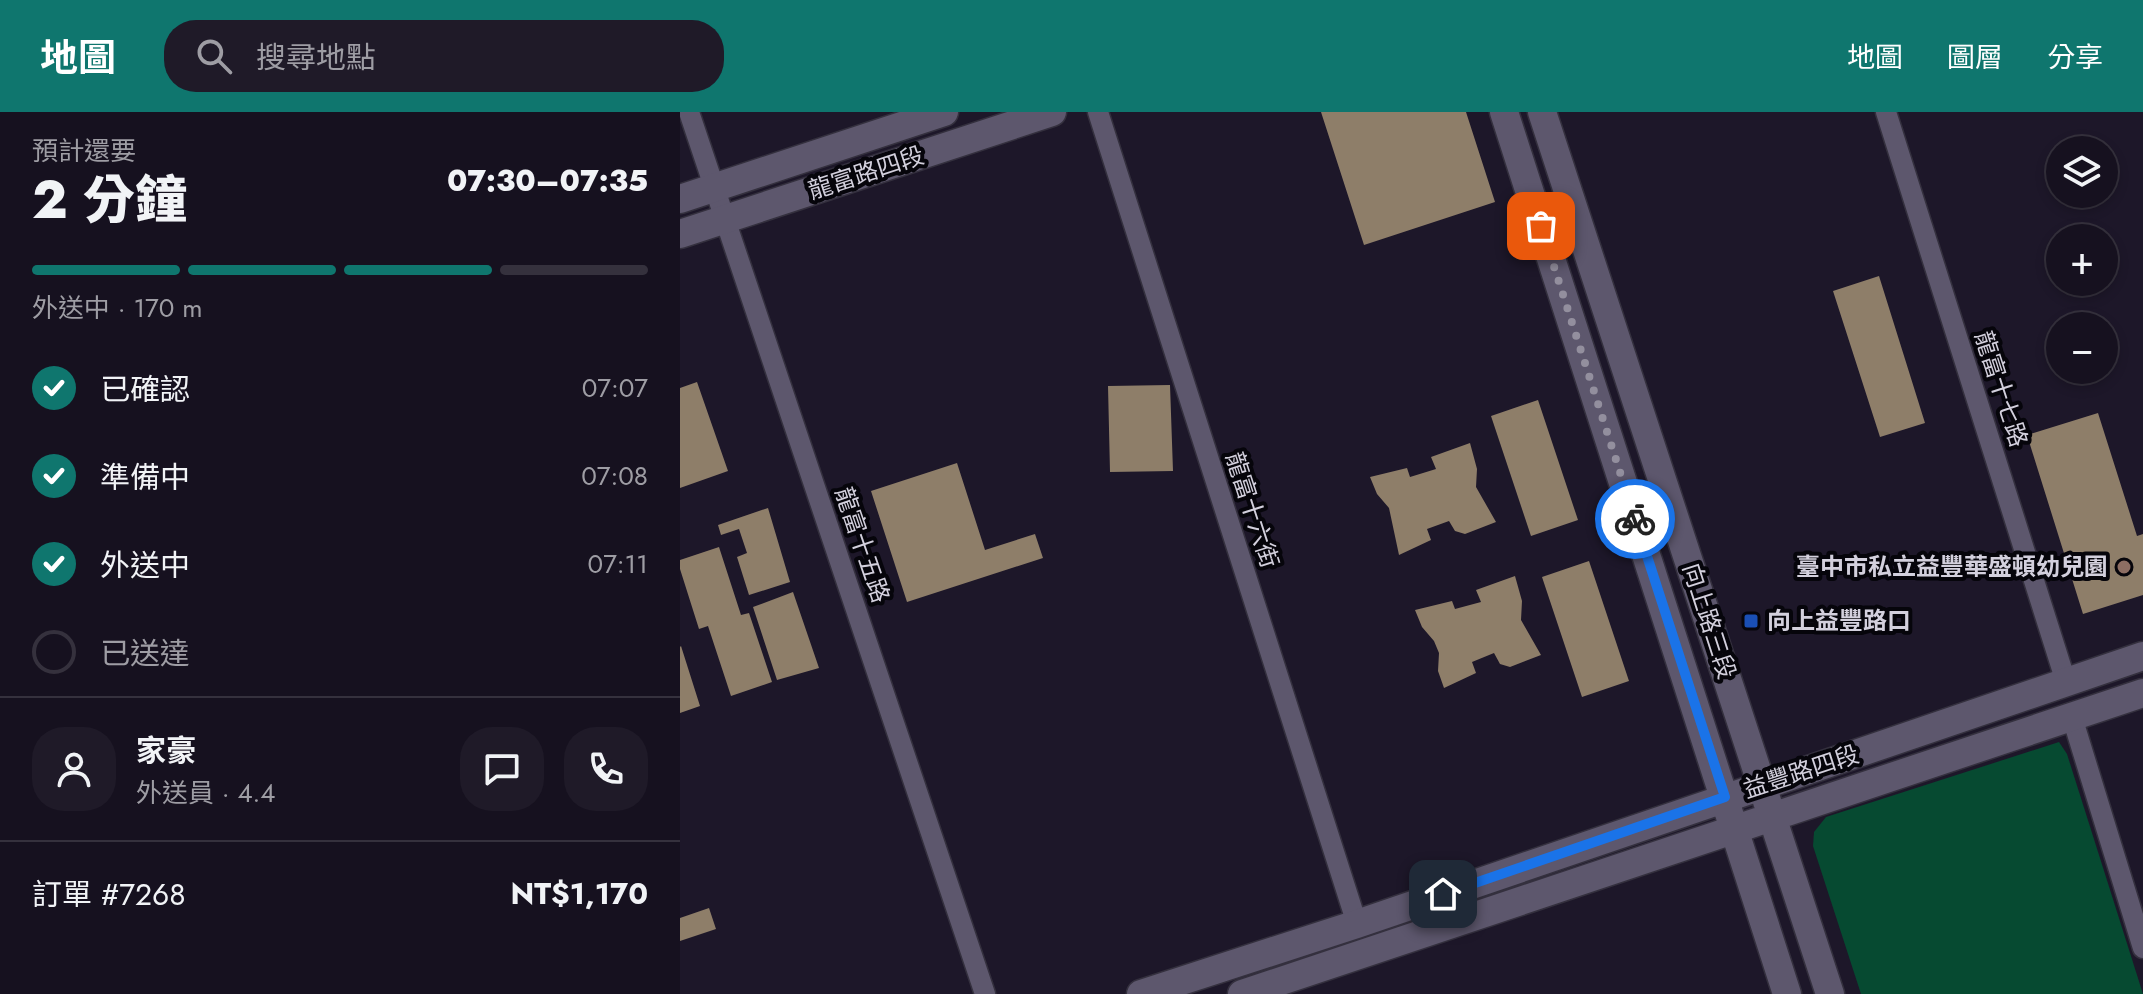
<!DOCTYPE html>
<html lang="zh-TW">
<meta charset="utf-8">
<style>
:root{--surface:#16111f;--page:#1f1a28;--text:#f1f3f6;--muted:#9e9da4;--line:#35313d;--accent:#0f766e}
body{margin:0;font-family:Jost,"Noto Sans TC",sans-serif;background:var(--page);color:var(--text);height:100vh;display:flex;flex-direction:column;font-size:30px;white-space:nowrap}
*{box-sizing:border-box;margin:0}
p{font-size:26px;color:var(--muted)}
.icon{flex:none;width:44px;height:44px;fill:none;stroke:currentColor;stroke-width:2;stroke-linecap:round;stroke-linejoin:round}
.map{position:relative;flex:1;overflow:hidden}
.sheet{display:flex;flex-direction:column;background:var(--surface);width:680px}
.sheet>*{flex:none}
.controls{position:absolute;left:1366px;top:24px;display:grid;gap:16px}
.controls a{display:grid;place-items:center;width:72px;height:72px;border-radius:50%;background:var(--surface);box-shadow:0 4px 12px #0003,0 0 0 2px var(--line);font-size:40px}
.pin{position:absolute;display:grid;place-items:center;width:68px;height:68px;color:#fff;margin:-34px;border-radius:16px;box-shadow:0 4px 12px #0006}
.courier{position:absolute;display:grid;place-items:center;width:80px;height:80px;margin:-40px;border:6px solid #1a73e8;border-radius:50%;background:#fff;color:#222;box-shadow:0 2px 10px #0007}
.summary em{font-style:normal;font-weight:800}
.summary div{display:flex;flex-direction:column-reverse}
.summary{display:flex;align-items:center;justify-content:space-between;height:136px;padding:0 32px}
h1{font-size:52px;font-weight:800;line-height:60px}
.bar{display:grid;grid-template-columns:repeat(4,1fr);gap:12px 8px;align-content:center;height:96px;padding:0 32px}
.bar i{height:10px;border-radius:6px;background:var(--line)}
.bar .selected{background:var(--accent)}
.bar p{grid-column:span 4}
.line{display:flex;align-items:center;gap:20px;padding:0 32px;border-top:2px solid var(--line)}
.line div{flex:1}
.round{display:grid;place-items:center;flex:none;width:84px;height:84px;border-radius:32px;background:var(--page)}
ol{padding:0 32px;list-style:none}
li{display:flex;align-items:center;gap:24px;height:88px}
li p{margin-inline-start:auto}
li .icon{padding:8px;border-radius:50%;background:var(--accent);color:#fff;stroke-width:4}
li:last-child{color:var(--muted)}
li i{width:44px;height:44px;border:4px solid var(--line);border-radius:50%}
header{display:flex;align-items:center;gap:48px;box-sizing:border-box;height:112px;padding:0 40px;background:var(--accent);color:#fff}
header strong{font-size:38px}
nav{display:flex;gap:44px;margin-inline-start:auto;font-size:28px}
.search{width:560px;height:72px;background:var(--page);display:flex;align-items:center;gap:20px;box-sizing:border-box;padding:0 28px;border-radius:32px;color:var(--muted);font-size:30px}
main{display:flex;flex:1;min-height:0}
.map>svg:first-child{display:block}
</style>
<header>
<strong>地圖</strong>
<div class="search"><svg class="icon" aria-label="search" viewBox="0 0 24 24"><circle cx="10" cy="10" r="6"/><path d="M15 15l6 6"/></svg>搜尋地點</div>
<nav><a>地圖</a><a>圖層</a><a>分享</a></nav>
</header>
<main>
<section class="sheet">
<div class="summary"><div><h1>2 分鐘</h1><p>預計還要</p></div><em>07:30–07:35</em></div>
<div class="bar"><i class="selected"></i><i class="selected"></i><i class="selected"></i><i></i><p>外送中 · 170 m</p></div>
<ol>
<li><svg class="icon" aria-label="check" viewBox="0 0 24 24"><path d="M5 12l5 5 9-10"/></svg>已確認<p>07:07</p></li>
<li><svg class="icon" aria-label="check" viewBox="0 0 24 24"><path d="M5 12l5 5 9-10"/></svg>準備中<p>07:08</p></li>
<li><svg class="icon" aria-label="check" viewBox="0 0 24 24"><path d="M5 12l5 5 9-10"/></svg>外送中<p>07:11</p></li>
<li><i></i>已送達</li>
</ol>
<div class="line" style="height:144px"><a class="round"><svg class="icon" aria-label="person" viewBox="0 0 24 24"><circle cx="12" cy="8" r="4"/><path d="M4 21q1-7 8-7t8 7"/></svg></a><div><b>家豪</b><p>外送員 · 4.4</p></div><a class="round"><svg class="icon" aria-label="chat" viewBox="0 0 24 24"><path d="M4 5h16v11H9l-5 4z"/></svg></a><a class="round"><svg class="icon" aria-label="phone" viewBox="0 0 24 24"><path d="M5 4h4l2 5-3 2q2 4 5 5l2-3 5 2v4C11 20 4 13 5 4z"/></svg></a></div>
<div class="line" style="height:104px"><div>訂單 #7268</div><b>NT$1,170</b></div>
</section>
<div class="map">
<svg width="1463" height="882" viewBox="0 0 1463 882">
<rect width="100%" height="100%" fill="#1d1729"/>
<path fill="#064a31" d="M1379,630L1387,642L1463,882H1181L1133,734L1134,720L1146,705Z"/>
<path fill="#8e7e69" d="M641,0H786L815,90L684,133Z
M1199,164L1245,311L1200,325L1153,179Z
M17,270L48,359L0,376V276Z
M490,273L493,359L430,360L428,274Z
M858,288L898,408L851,424L811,304Z
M1418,301L1457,424L1463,422V483L1403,502L1347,323Z
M790,331L797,357L796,375L816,410L785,422L775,419L769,409L747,417L751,428L719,443L709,396L697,382L690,365L727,356L730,365L756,357L751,345Z
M277,351L305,438L355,422L363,446L227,490L191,379Z
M88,396L110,470L69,483L57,445L67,441L59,417L41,423L38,413Z
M39,435L61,503L69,501L92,570L51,584L28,514L19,517L0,457V448Z
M909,449L949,569L902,585L862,465Z
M835,464L842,489L841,508L861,543L830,555L820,552L814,541L792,550L796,561L764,576L758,559L759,541L754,529L742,515L735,498L772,489L775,497L801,490L796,478Z
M113,480L139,556L97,568L73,495Z
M1,534L20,594L0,601V535Z
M29,796L36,817L0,829V806Z"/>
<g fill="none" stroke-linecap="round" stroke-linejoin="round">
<g stroke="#34303e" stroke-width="23">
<path id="street" d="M9,0L305,882
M418,0L677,812
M1206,0L1386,570
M1392,605L1463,836"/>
</g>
<g stroke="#34303e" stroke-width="31">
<path id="secondary" d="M824,0L1107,882
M862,0L1150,882
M0,87L264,0
M0,122L372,0
M461,882L677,812L1463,544
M562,882L1463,581"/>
</g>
<use href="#street" stroke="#5d576d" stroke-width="20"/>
<use href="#secondary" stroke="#5d576d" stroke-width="28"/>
</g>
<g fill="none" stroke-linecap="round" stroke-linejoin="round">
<path stroke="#938f9e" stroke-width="8" stroke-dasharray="0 14.4" d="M861,114L955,407"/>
<path stroke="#1a73e8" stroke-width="10" d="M763,782L1045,685L955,407"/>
</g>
<circle fill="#8d6e63" stroke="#06050b" stroke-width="3" cx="1444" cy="455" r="8"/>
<rect fill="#1a4fb4" stroke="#06050b" stroke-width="3" x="1063" y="501" width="16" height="16" rx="4"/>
<g text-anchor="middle" stroke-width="8" stroke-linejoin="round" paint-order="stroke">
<g font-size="24" fill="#d3d0dd" stroke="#06050b">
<text transform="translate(186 61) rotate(-18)" y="8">龍富路四段</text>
<text transform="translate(1321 277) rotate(72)" y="8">龍富十七路</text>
<text transform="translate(572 398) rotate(72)" y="8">龍富十六街</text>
<text transform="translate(182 433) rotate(71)" y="8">龍富十五路</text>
<text transform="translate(1029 509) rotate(72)" y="8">向上路三段</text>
<text transform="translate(1121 660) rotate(-18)" y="8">益豐路四段</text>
</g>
<g font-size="24" font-weight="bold" fill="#d3d0dd" stroke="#06050b" text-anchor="end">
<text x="1428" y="463">臺中市私立益豐華盛頓幼兒園</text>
<text x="1087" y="517" text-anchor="start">向上益豐路口</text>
</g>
</g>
</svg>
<div class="controls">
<a><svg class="icon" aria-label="layers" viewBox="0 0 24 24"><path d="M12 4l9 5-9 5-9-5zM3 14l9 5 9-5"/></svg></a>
<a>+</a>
<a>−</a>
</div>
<div class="pin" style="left:861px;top:114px;background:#ea580c"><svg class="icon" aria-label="bag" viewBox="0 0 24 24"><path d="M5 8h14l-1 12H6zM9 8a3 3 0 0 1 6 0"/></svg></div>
<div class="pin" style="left:763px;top:782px;background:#1f2937"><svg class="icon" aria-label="home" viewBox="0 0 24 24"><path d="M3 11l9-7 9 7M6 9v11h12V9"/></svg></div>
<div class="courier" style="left:955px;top:407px"><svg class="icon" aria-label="bike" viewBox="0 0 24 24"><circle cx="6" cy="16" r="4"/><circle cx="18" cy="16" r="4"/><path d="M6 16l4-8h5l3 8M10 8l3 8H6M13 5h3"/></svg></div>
</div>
</main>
